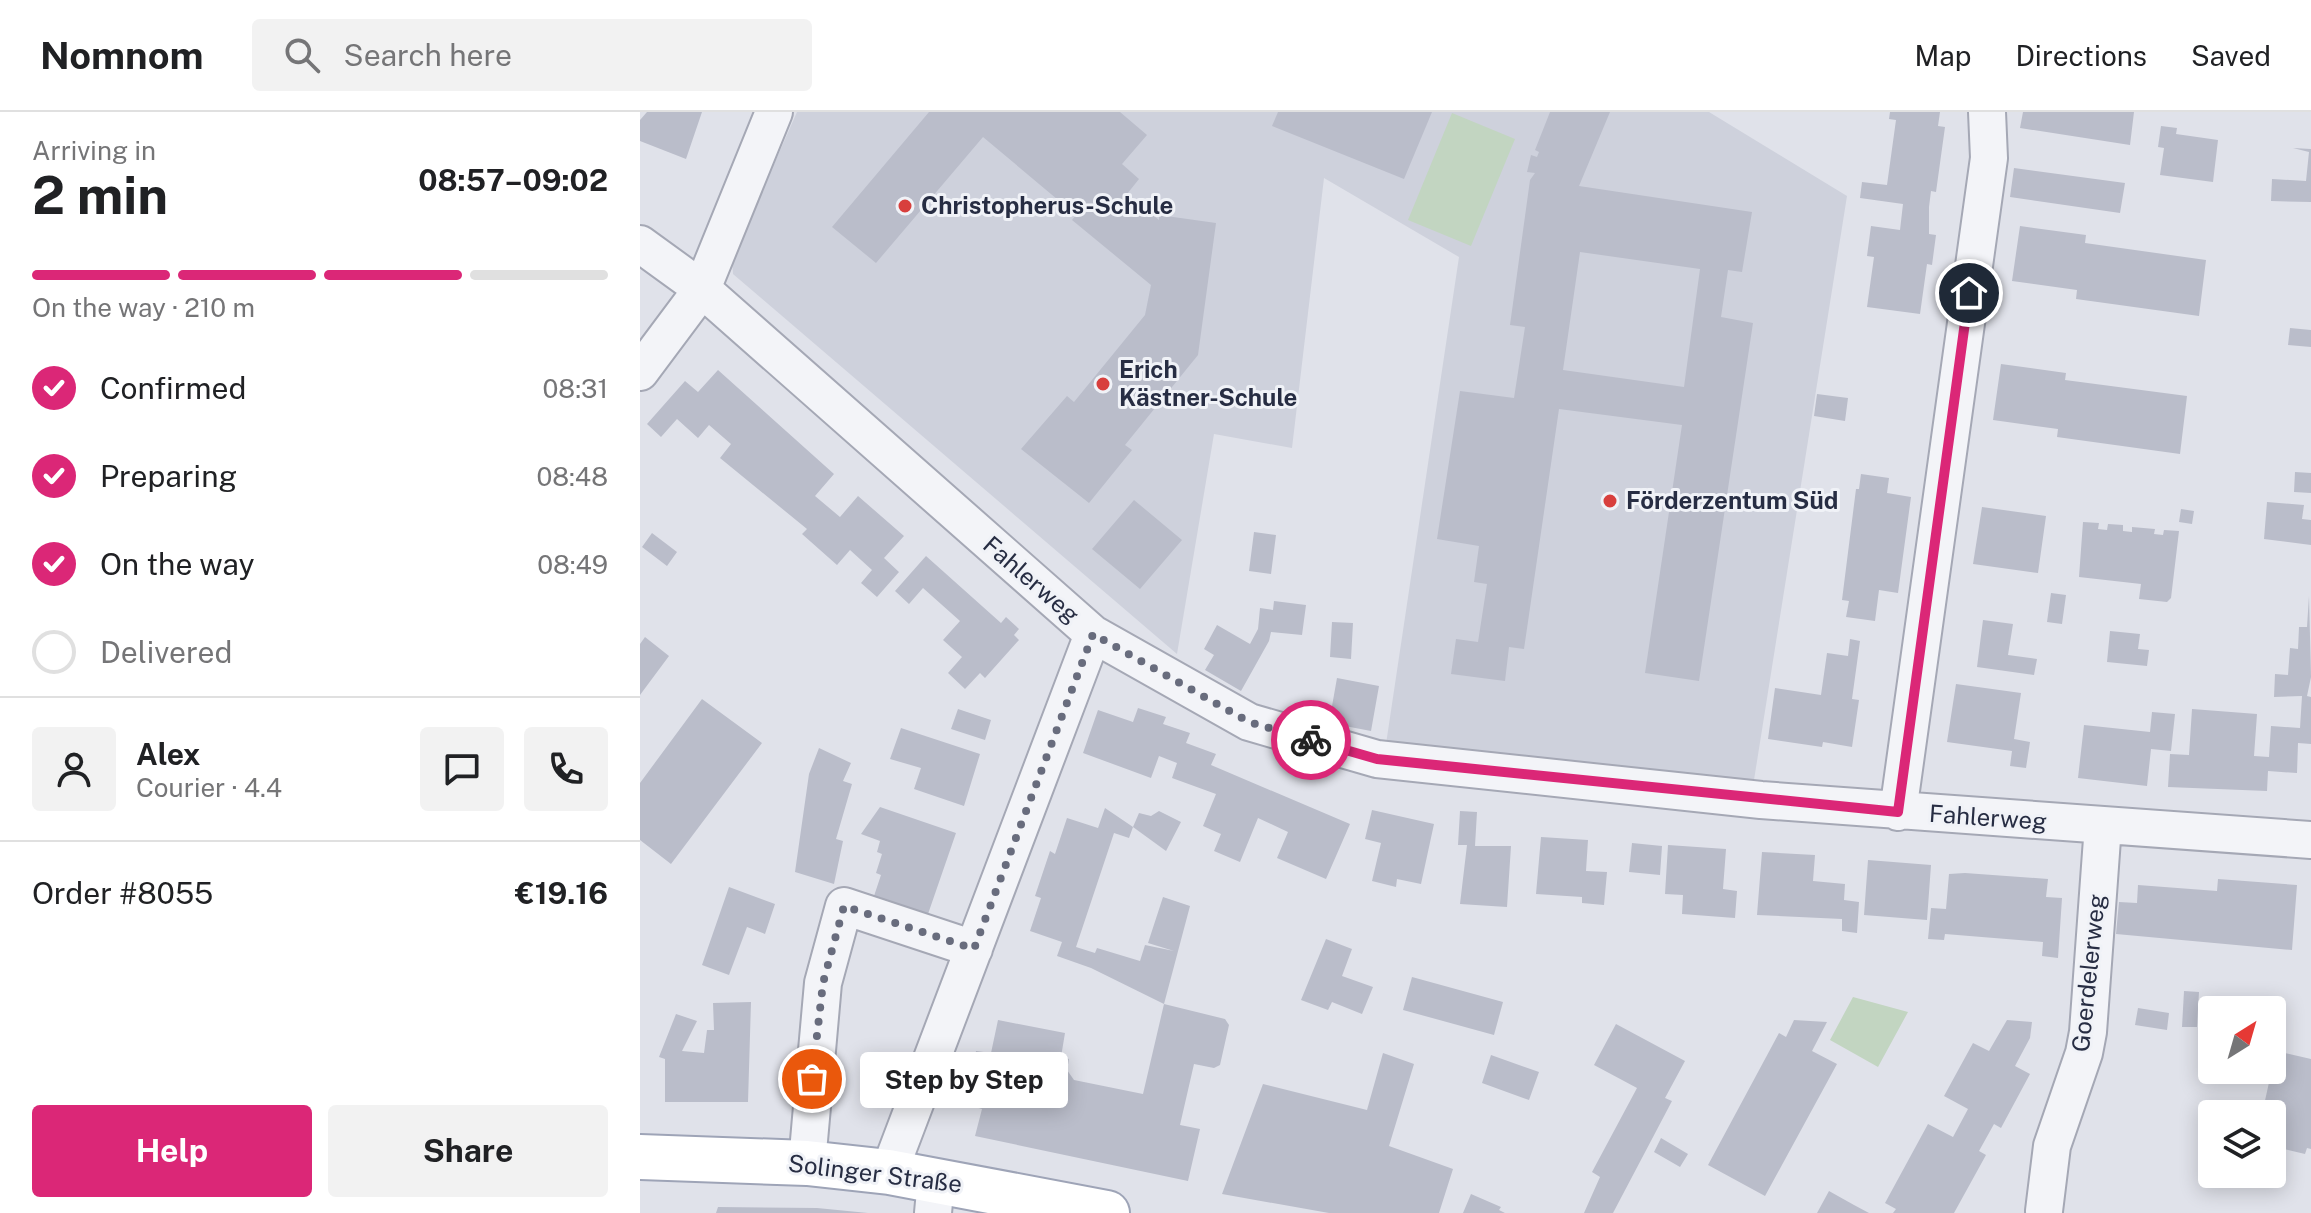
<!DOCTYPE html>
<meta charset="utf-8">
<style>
:root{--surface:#fff;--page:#f2f2f2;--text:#202124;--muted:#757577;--line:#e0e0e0;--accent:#db2777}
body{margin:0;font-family:"Public Sans",sans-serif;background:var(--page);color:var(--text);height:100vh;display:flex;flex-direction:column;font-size:30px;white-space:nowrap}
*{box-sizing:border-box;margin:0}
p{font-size:26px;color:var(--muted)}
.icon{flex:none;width:44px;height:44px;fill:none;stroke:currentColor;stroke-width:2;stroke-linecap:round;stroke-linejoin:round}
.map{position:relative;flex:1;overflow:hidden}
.details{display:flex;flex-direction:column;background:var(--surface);width:640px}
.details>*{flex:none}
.needle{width:52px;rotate:37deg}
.controls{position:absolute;left:1558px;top:884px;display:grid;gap:16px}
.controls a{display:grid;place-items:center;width:88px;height:88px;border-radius:8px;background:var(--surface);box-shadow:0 4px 20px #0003;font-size:40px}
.pin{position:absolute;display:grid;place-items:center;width:68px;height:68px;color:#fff;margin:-34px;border:4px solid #fff;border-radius:50%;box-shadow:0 2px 8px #0007}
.courier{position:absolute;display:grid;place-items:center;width:80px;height:80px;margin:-40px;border:6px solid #db2777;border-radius:50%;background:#fff;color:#222;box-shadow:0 2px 10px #0007}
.bubble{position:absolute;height:56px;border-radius:8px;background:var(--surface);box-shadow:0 4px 20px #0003;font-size:26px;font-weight:700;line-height:56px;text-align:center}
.headline em{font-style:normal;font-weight:700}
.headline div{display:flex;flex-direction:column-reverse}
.headline{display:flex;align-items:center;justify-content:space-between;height:136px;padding:0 32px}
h1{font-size:52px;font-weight:700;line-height:60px}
.bar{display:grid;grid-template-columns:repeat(4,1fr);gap:12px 8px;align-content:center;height:96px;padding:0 32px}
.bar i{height:10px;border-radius:6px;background:var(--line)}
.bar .current{background:var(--accent)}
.bar p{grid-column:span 4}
.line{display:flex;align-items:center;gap:20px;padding:0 32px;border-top:2px solid var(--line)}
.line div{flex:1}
.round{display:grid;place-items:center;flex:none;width:84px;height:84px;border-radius:8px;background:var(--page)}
ol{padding:0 32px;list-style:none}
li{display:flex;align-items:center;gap:24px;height:88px}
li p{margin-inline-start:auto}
li .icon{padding:8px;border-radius:50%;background:var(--accent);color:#fff;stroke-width:4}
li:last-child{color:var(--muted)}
li i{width:44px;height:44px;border:4px solid var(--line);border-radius:50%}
.button{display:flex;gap:16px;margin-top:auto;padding:16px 32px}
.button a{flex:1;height:92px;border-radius:8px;background:var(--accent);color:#fff;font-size:32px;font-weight:700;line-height:92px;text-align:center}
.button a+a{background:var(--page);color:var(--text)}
header{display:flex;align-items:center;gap:48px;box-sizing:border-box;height:112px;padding:0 40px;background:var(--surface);border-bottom:2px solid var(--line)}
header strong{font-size:38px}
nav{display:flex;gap:44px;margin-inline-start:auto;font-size:28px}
.search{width:560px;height:72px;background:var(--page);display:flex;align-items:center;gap:20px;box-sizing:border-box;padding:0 28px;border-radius:8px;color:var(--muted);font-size:30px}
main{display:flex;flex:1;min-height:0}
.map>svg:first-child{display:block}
</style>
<header>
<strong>Nomnom</strong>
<div class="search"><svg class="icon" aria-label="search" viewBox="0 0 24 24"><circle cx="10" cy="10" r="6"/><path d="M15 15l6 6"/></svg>Search here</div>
<nav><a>Map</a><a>Directions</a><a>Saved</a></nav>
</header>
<main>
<section class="details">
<div class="headline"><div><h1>2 min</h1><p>Arriving in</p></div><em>08:57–09:02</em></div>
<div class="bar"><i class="current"></i><i class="current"></i><i class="current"></i><i></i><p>On the way · 210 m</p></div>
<ol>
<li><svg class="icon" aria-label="check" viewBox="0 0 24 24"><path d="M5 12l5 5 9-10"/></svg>Confirmed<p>08:31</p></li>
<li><svg class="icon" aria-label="check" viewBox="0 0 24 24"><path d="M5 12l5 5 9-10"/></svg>Preparing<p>08:48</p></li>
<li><svg class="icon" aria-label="check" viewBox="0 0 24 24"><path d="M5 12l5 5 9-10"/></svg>On the way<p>08:49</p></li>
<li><i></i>Delivered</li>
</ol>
<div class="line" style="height:144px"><a class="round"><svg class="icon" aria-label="person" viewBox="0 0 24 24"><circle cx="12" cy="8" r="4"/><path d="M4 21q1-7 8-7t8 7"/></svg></a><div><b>Alex</b><p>Courier · 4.4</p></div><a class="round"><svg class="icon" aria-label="chat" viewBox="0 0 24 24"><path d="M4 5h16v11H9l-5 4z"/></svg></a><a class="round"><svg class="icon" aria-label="phone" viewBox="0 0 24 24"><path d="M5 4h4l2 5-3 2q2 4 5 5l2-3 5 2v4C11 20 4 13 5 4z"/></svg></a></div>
<div class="line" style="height:104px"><div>Order #8055</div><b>€19.16</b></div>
<div class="button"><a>Help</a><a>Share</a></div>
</section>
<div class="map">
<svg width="1671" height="1101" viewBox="0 0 1671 1101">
<rect width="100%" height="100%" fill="#e0e2ea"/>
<path fill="#ced1dc" d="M157,0H1069L1207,84L1114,668L746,632L819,145L684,66L652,336L574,322L537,542L93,162L92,147Z"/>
<path fill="#c2d5c1" d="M812,1L875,27L831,134L768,108Z
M1213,885L1268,900L1238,955L1190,928Z"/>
<path fill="#babdca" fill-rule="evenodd" d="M7,0H62L46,47L0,29V8Z
M289,0H480L507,23L482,52L499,67L487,82L519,108V103L576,111L558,243L485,333L492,338L449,391L381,337L427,284L434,290L505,203L511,173L432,108L436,103L343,25L236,151L192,115Z
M638,0H792L764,67L632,14Z
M910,0H970L939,74L1112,100L1102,160L1088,158L1081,205L1113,211L1059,569L1005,561L1042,313L919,297L884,537L869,535L865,569L811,562L816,527L838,530L847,472L834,470L839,434L797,427L820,279L874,286L885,215L870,213L890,68L895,61L887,60L891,43L897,45L899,40L895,38ZM940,140L1060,157L1044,275L923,258Z
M1250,0H1300L1298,14L1305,15L1296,80L1291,79L1289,95V122L1296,123L1292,153L1287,152L1280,202L1227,195L1234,145L1227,144L1231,114L1260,118L1263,92L1220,86L1222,70L1247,73L1256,8L1249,7Z
M1383,0H1494L1490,33L1380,16Z
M1521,14L1537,16L1536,22L1578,28L1573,70L1520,63L1524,36L1518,35Z
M1653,36L1671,37V90L1631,89L1632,67L1666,69L1669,40Z
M1374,56L1485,71L1480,101L1370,85Z
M1380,114L1446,123L1445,131L1566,148L1559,204L1436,187L1437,178L1372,169Z
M1650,216L1671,218V235L1648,233Z
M1361,252L1426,261L1425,268L1547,284L1540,342L1417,325L1418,317L1353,308Z
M78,258L194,362L175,384L200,405L218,384L264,424L244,446L259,460L237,485L221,471L232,458L210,438L197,453L162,422L167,417L80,346L91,332L69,313L58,326L37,307L21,325L7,312L45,269L58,280Z
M1177,282L1208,286L1205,309L1174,304Z
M1655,360L1671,361V381L1654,380Z
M1221,362L1249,366L1247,381L1271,385L1258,481L1239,478L1235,509L1206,505L1209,489L1202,488L1216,377H1219Z
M494,388L542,428L500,477L452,437Z
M1627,390L1664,393L1662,407L1671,408V433L1624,427Z
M1342,395L1406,404L1398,461L1333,452Z
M1541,397L1554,399L1552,412L1539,410Z
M1443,410L1459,411L1458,417L1467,418L1468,412L1483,413V419L1492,420V415L1515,417L1514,422L1523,423L1524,418L1539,419L1531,486L1527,490L1499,487L1501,472L1439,465Z
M614,420L636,423L631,462L609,459Z
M12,421L37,440L27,454L2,435Z
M286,444L361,511L366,505L379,517L374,523L379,528L345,566L340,561L325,577L308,561L322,545L303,528L320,509L283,476L269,492L255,479Z
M1411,481L1426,483L1422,512L1407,510Z
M1669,484L1671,565L1667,584L1671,585V632L1658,631L1657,661L1628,659L1627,679L1528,675L1530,642L1549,643L1552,597L1617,602L1614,644L1629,645L1631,614L1660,616L1662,584L1634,585L1635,562L1648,563L1650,536L1658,537L1659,515H1667Z
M634,489L666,493L662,523L631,520L629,529L601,579L565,558L574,543L564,537L577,513L610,532L618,517L620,496L633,498Z
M1343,508L1373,512L1368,543L1397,547L1394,563L1337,555Z
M692,510L713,511L711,547L690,545Z
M1470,519L1500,522L1498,537L1509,538L1507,554L1467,550Z
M5,525L29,544L0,583V532Z
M1210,527L1220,529L1212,587L1219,588L1212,635L1183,630L1182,635L1128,627L1135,576L1181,583L1187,541L1208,544Z
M697,566L739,574L731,619L689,611Z
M1316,572L1381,581L1374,627L1390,630L1386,656L1370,654L1372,639L1307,630Z
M62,587L122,631L31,752L0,728V671Z
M498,596L526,605L523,612L550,621L546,631L576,642L571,653L710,712L686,767L637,746L648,720L618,706L600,750L574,739L581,722L563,714L576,682L532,666L537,651L519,644L511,666L443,641L458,598L493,610Z
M318,597L351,608L345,628L311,617Z
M1512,600L1535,602L1531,639L1511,637L1507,674L1438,666L1444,613L1510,620Z
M261,616L340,642L324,694L274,677L281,656L250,647Z
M179,636L211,651L203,669L212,672L196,727L203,729L194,772L155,760L169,662Z
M240,695L316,721L288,802L234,784L241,763L236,761L242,742L237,740L240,729L221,722Z
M465,696L493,715L489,726L474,721L436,835L455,841L457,836L500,849L505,833L534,839L508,831L523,785L550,794L524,892L451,856L417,844L422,830L390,819L401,786L395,784L410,739L415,742L427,706L458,716Z
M732,698L794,712L781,772L757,767L756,775L732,769L741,731L725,727Z
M519,699L541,710L526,739L493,715L499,701L511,704Z
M820,699L837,700L835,734H871L867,795L820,792L827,733H818Z
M901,725L948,728L946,759L967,760L964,793L942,791V785L896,782Z
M992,731L1022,734L1020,763L989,760Z
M1028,733L1086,737L1083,777L1097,779L1095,806L1042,802L1043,783L1025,782Z
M1122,740L1175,743L1173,769L1205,772L1204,788L1219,790L1217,821L1202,819V807L1117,803Z
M1228,748L1291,753L1287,808L1224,803Z
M1325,761L1408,767L1406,785L1422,786L1418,846L1402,844L1403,830L1305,822L1304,828L1288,827L1291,796L1306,797L1309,762Z
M1578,767L1657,773L1652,838L1476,822L1479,790L1497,791L1498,773L1577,779Z
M89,775L135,792L125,822L107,815L89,863L62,853Z
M686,827L712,837L702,864L733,875L722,902L692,890L688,898L661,888Z
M772,865L863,890L854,923L763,898Z
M1544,879L1559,880L1557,915H1542Z
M111,890L108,990H25V947L19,945L36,902L57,909L42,939L64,941L67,918H74L73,891Z
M524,892L585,907L589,913L580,953L574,956L554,952L540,1013L560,1017L548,1069L335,1024L342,997L325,992L336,939L351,941L358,908L425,921L421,945L429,947L427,958L434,968L503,982Z
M1498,896L1529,901L1527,918L1495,913Z
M1154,908L1187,910L1172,939L1197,952L1125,1084L1068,1053L1139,921L1146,925Z
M1367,908L1392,910L1390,926L1375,954L1390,962L1361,1016L1354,1012L1339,1039L1346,1043L1314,1101H1253L1256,1097L1245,1091L1288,1012L1313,1025L1328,997L1304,984L1333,931L1349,939Z
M976,912L1045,949L1025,986L1032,989L973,1101H944L960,1065L952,1060L997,976L954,953Z
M1636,939L1671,947V1037L1667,1036L1665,1042L1632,1034V1002H1622Z
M743,941L774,952L749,1034L813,1057L799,1101H689L582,1082L623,972L727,998Z
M851,943L899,960L889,988L842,971Z
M1021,1026L1048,1042L1040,1055L1014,1040Z
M1189,1079L1214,1093L1229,1101H1177Z
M831,1082L861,1095L859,1098L865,1101H823Z
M78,1095L177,1096L228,1101H76Z"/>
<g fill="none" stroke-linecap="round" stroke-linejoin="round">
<g stroke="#a5a8b5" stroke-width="40">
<path id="minor" d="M0,132L62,177L453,522L609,610L737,647L1121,688L1671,728
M0,260L62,177L134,0
M1258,700L1349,46L1347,0
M167,1051L183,871L204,794L334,837
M249,1060L453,522
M1404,1099L1412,1034L1444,941L1448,920L1463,713
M293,1101L296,1068"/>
</g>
<g stroke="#9ea4b7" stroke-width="48">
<path id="major" d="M0,1045L167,1051L249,1060L467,1101"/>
</g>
<use href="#minor" stroke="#f3f4f8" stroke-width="36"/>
<use href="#major" stroke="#fff" stroke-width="44"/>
</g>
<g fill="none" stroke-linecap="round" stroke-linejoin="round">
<path stroke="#686c7d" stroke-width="8" stroke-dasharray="0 14.4" d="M172,967L183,871L204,794L334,837L453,522L609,610L671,628"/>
<path stroke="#db2777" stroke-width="10" d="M671,628L737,647L1258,700L1329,181"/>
</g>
<g fill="#d83f3d" stroke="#f0f2f7" stroke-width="3">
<circle cx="265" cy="94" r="8"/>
<circle cx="463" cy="272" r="8"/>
<circle cx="970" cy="389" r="8"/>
</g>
<g text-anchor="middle" stroke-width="6" stroke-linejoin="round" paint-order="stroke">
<g font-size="24" font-weight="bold" fill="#272d43" stroke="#f0f2f7" text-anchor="start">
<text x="281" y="102">Christopherus-Schule</text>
<text x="479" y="266">Erich<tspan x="479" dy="28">Kästner-Schule</tspan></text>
<text x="986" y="397">Förderzentum Süd</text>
</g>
<g font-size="24" fill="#272d43" stroke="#f0f2f7">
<text transform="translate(391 468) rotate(41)" y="8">Fahlerweg</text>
<text transform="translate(1348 706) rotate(4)" y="8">Fahlerweg</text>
<text transform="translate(1449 861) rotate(-84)" y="8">Goerdelerweg</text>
<text transform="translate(235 1062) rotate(7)" y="8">Solinger Straße</text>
</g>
</g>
</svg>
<div class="controls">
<a><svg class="needle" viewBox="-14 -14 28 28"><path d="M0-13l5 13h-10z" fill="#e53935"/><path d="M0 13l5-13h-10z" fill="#757577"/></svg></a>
<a><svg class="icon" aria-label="layers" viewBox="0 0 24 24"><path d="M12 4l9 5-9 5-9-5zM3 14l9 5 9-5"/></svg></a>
</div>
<div class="pin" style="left:172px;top:967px;background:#ea580c"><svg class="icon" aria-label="bag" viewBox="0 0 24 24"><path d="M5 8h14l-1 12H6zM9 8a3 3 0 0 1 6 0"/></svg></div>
<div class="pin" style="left:1329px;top:181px;background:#1f2937"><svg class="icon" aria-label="home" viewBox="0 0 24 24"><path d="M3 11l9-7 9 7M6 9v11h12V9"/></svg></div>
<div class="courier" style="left:671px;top:628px"><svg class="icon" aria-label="bike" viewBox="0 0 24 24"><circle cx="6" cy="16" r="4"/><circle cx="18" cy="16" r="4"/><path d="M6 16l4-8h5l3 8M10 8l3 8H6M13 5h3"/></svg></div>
<div class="bubble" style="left:220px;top:940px;width:208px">Step by Step</div>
</div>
</main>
